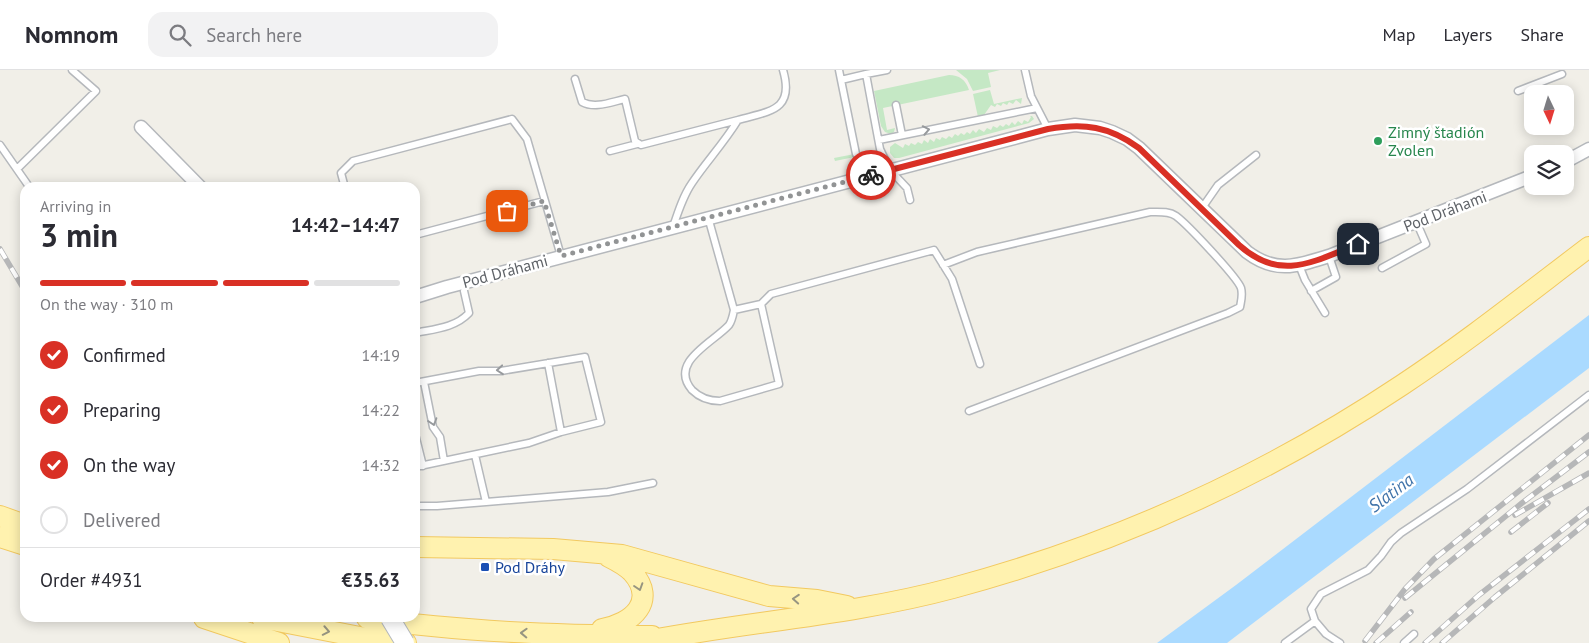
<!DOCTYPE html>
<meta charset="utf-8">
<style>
:root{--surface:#fff;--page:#f2f2f3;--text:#2b2b33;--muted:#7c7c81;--line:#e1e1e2;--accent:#d93025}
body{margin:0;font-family:"PT Sans",sans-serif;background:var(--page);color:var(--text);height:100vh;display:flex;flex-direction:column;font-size:19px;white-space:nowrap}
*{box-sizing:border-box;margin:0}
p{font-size:16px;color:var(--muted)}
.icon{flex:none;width:28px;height:28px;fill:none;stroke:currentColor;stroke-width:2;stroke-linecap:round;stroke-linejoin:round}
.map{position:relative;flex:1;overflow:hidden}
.drawer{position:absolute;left:20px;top:112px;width:400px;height:440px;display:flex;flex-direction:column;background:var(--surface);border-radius:15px;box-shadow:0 2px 12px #0003}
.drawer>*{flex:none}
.needle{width:32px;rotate:176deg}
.buttons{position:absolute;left:1524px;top:15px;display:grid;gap:10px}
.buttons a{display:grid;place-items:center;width:50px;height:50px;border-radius:10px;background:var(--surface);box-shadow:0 2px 12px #0003;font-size:25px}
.pin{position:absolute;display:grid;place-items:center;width:42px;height:42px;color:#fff;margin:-21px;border-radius:10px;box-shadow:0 2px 8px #0006}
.courier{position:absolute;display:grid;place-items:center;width:50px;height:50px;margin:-25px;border:4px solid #d93025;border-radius:50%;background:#fff;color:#222;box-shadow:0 1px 6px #0007}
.headline em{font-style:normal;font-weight:600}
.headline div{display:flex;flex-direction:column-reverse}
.headline{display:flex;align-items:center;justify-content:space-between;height:85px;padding:0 20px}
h1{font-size:32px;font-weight:600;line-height:38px}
.bar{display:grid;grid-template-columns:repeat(4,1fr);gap:8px 5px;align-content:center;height:60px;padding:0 20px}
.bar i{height:6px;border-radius:4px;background:var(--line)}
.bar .on{background:var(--accent)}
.bar p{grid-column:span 4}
.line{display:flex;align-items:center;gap:12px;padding:0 20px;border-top:1px solid var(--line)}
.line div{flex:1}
ol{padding:0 20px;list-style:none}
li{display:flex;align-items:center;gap:15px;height:55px}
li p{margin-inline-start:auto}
li .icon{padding:5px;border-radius:50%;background:var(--accent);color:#fff;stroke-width:4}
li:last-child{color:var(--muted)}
li i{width:28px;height:28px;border:2px solid var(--line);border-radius:50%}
header{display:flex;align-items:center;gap:30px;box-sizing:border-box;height:70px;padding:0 25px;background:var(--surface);border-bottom:1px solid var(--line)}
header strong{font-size:24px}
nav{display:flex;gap:28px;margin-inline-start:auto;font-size:18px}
.search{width:350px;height:45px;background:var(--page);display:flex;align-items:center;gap:12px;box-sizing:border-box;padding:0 18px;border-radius:15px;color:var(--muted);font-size:19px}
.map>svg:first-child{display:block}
</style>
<header>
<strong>Nomnom</strong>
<div class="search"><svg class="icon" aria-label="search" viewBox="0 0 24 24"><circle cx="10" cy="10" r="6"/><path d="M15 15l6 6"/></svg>Search here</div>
<nav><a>Map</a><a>Layers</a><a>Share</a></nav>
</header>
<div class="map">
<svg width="1589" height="573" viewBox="0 0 1589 573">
<rect width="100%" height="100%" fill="#f1efe8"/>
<path fill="#c5e8c5" d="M956,0H1000L988,3L991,17L973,21L967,9Z
M949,5C959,5 966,10 969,20L883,38L887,60L895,58L894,62L891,64L885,62L881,56L874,21Z
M990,20L994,34L1022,28L1021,34L1016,30L1013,34L1009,32L1007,35L1003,33L1001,36L997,34L995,37L991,35L984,45L978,47L973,24Z
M1030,46H1032L1034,49L1029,53L899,88H894L890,83V77L895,73L903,78L905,74L909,76L911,73L915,75L918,72L922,74L924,70L928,73L930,69L934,72L936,68L940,70L942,67L946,69L949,66L952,68L955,64L958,66L961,63L964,65L967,62L970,64L973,60L976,63L979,59L984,62L987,58L991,60L993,56L997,58L1000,55L1003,57L1006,54L1009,56L1012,52L1015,55L1018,51L1022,54L1024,50L1028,52L1031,47Z
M870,81L869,84L835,91L834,88Z
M875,91L872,98L863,103L861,94Z"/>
<path fill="#aadaff" d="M1589,245V298L1227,573H1157L1236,515Z"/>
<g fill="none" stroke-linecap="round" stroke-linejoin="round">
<g stroke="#b5b8bc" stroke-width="9">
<path id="lane" d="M839,0L841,10
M887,0L866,4L880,79L890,100L907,118L910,130
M1025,0L1031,26L1048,59
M575,9L582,32C595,39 611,32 625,29L635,71L641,75L738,50C724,73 706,92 692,113C683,126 678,142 673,157
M1518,21L1562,4
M896,35L902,65
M738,50C769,41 795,41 783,0
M879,70L1037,38
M0,75L30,118
M610,81L637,74
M856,84L841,10L866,4
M17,99L96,21L72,0
M345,118L341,103L353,91L512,49L527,69L561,186
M1202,138L1218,115L1256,85
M708,147L734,240C733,245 732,251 729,255C714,272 668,292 692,320C700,328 709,331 720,331L779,314L761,234L734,240
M415,165L544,131
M943,195L977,182L1150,142C1159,142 1169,141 1176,146C1187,154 1237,207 1241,218C1243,225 1241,231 1240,237L1228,243L969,341
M1299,195L1305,210L1325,243
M1382,198L1426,174L1416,151
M1311,221L1336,207L1329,186
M761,234L771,224L934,180L952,209L980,294
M415,263C434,259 455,258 469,243L464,221
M424,312L433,357L440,367L444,391
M415,313L479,301H501L585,287L601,352L561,362
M415,364L423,396
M415,397L529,373L561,362L548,293
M486,432L608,422L653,413
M415,436H437L486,432L475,385
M1315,551L1311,539L1321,524L1368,500L1381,486L1391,472L1401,463L1467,419L1589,325
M1285,573L1315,551L1326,564L1340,573
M1404,573L1414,564"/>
</g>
<g stroke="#b5b8bc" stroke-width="15">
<path id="street" d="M141,57L201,118
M1565,92L1589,79
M415,227L447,217L1018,67L1048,59L1075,55L1100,58L1112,62L1127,69L1139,78L1247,182C1276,204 1297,196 1329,186L1532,106"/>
</g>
<g stroke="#f2c960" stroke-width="22">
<path id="primary" d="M0,446L25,455
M0,467L25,475
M415,477L553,479L622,485L769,526L817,530L847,536
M204,548L279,573
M262,548L365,568L406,573
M367,548C461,562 557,565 652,566
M602,559C632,554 658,531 632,502C625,495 617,491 609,487
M636,573C741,552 849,546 953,518C1113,475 1264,407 1402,315C1467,272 1527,224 1589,177"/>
</g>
<use href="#lane" stroke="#fff" stroke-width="6"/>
<use href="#street" stroke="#fff" stroke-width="12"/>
<use href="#primary" stroke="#fff2af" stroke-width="20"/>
<g stroke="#b6b7b8" stroke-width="5.5">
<path id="rail" d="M0,179L25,221
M1515,445L1589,403
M1511,462L1548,433
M1405,528L1522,433L1589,382
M1365,571L1405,519L1434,489L1589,365
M1376,573L1411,542
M1425,573L1479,525L1589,439
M1442,573L1495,527L1589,451"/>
</g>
<use href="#rail" stroke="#fff" stroke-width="4" stroke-dasharray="11" stroke-linecap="butt"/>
<g stroke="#b6babf" stroke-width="20" stroke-linecap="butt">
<path id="secondary-bridge" d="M390,548L405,573"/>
</g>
<use href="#secondary-bridge" stroke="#fff" stroke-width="18"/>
</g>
<defs><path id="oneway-chevron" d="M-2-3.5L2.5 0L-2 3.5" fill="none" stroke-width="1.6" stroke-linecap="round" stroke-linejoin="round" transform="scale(1.25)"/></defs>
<g stroke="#979a9d">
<use href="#oneway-chevron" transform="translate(926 60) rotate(-11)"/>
<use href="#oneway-chevron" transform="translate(500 300) rotate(175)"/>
<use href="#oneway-chevron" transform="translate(433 352) rotate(72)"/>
</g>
<g stroke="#979581">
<use href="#oneway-chevron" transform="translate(639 517) rotate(72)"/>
<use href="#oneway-chevron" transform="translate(796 529) rotate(-176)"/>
<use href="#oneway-chevron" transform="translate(326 561) rotate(11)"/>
<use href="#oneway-chevron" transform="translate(524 563) rotate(-178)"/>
</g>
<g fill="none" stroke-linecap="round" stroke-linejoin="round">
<path stroke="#929495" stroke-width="5" stroke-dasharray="0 9" d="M507,141L544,131L561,186L871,105"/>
<path stroke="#d93025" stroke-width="6" d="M871,105L1048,59C1084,53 1109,56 1139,78L1239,175C1280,212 1313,192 1358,174"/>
</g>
<circle fill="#2e9e5b" stroke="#fff" stroke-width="2" cx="1378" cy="71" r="5"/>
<rect fill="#1a4fb4" stroke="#fff" stroke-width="2" x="480" y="492" width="10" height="10" rx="2.5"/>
<g text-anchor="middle" stroke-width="5" stroke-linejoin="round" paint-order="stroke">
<g font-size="16" fill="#27864d" stroke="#fff" text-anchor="start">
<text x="1388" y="68">Zimný štadión<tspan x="1388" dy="18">Zvolen</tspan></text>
</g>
<g font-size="16" fill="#5f6368" stroke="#fff">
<text transform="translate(1445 141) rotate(-21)" y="6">Pod Dráhami</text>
<text transform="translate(505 201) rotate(-15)" y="6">Pod Dráhami</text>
</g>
<g font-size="16" fill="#164399" stroke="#fff" text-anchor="start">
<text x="495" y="503">Pod Dráhy</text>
</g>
<g font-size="18" font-style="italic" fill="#4174aa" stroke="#fff">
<text transform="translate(1391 423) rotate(-37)" y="6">Slatina</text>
</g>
</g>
</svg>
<div class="buttons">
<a><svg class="needle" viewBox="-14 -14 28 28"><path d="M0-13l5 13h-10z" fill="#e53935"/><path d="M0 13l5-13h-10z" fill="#7c7c81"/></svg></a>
<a><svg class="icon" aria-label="layers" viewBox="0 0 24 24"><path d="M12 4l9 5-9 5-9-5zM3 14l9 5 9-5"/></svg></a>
</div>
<div class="pin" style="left:507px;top:141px;background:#ea580c"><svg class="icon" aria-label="bag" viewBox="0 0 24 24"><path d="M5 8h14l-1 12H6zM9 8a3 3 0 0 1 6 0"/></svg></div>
<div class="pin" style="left:1358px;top:174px;background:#1f2937"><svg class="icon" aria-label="home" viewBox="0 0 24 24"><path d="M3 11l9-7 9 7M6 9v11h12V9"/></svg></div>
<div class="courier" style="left:871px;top:105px"><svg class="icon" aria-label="bike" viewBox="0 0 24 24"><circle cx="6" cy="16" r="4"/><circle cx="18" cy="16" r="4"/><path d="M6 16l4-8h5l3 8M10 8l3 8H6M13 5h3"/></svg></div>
<section class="drawer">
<div class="headline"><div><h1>3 min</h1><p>Arriving in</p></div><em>14:42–14:47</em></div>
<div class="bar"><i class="on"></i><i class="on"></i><i class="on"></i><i></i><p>On the way · 310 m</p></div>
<ol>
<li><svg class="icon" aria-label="check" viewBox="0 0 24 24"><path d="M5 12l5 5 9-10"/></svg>Confirmed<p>14:19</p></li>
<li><svg class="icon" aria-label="check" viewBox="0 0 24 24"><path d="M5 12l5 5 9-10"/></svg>Preparing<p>14:22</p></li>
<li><svg class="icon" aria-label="check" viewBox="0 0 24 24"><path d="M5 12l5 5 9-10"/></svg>On the way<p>14:32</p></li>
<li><i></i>Delivered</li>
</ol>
<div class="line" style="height:65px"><div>Order #4931</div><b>€35.63</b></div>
</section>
</div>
